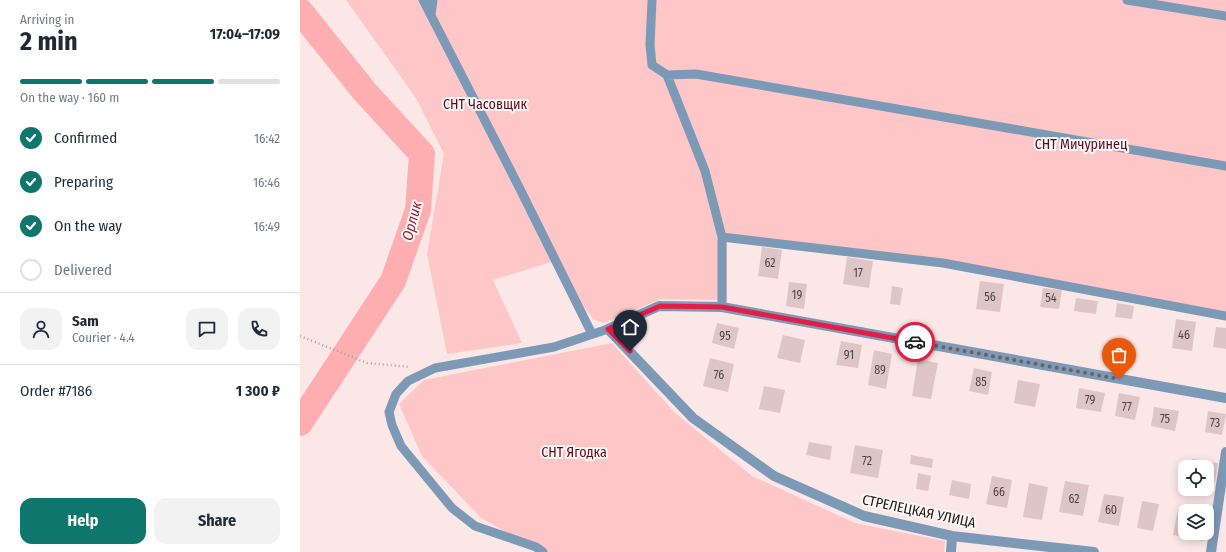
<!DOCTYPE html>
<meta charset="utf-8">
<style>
:root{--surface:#fff;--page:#f2f2f3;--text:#1f2937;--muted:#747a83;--line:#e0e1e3;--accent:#0f766e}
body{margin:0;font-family:"Fira Sans Condensed",sans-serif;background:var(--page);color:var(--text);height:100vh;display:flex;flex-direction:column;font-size:15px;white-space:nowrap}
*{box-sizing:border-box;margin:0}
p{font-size:13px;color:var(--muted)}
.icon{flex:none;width:22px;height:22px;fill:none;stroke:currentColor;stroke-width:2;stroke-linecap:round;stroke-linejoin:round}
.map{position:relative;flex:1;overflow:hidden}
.drawer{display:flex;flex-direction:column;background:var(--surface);width:300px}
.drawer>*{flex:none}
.controls{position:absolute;left:878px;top:460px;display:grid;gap:8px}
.controls a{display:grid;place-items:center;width:36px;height:36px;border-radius:8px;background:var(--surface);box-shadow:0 2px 10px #0003;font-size:20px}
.pin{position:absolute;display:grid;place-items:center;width:34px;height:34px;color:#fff;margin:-41px -17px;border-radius:50% 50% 50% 0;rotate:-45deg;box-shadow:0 0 4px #0007}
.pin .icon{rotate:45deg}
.courier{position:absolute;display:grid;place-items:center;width:40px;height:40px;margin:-20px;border:3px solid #e11d48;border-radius:50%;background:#fff;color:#222;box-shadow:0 1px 5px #0007}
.head em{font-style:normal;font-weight:700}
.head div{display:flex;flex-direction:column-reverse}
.head{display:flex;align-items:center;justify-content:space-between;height:68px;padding:0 20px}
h1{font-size:26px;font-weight:700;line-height:30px}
.bar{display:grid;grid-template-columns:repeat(4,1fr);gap:6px 4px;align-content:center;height:48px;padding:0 20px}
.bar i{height:5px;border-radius:3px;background:var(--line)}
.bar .selected{background:var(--accent)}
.bar p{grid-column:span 4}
.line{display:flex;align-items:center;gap:10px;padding:0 20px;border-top:1px solid var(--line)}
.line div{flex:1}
.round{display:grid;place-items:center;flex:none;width:42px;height:42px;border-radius:12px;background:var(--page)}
ol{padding:0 20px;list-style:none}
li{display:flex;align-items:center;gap:12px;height:44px}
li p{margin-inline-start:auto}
li .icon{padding:4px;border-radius:50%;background:var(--accent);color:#fff;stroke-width:4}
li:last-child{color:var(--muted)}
li i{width:22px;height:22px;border:2px solid var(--line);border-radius:50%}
.cta{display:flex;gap:8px;margin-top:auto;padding:8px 20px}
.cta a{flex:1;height:46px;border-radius:12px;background:var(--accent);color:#fff;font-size:16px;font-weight:700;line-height:46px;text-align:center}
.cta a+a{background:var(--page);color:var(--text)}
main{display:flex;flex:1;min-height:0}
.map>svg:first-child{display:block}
</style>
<main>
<section class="drawer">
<div class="head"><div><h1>2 min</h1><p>Arriving in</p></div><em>17:04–17:09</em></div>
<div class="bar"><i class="selected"></i><i class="selected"></i><i class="selected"></i><i></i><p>On the way · 160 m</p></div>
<ol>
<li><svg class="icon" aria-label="check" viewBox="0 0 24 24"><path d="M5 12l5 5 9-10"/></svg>Confirmed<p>16:42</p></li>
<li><svg class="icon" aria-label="check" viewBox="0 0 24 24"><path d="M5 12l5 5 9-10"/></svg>Preparing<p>16:46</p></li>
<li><svg class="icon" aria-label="check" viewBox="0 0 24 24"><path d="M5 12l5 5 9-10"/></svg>On the way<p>16:49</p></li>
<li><i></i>Delivered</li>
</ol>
<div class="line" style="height:72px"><a class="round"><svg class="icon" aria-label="person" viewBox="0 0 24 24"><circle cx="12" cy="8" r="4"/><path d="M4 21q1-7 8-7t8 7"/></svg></a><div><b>Sam</b><p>Courier · 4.4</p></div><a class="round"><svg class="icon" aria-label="chat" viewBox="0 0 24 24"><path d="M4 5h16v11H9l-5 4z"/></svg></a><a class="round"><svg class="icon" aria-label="phone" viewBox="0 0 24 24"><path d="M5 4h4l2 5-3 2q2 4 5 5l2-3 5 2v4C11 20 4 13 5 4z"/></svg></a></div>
<div class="line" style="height:52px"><div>Order #7186</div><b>1 300 ₽</b></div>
<div class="cta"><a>Help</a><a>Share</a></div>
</section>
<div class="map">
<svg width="926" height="552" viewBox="0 0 926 552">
<rect width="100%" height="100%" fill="#fce7e7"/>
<path fill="#fec6c7" d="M46,0H926V314L618,261L427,236V300L361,299L303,323L293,319L251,262L193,280L222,343L147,354L127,254L144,154L116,98Z
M312,343L374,412L452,476L555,523L645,541L644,552H241L181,518L122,456L99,404L124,380Z"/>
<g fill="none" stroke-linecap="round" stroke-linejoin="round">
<path stroke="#feaeb0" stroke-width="26" d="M0,11L65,92L122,154L118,210L93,281L0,423"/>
</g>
<path fill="#dec6c6" d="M462,247L482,250L478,279L458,276Z
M547,257L573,261L569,288L543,284Z
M680,281L704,284L700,312L676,309Z
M489,282L507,284L504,309L486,306Z
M592,286L603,288L600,305L590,304Z
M743,288L762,290L759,309L740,307Z
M776,298L798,301L796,314L774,311Z
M817,303L834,306L832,319L815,317Z
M876,319L896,322L892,351L872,348Z
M417,323L439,328L434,349L412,343Z
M916,327L926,328V349L913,347Z
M483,335L505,340L500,363L477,358Z
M541,341L562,345L558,368L536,365Z
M574,350L592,354L586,389L568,385Z
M410,358L434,364L428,392L403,386Z
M618,359L638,363L631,399L612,396Z
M674,368L692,372L688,395L669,391Z
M718,380L740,384L735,407L714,403Z
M464,386L485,390L480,413L459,409Z
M779,388L805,393L801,412L776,408Z
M819,393L840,397L835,420L815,416Z
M854,407L879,411L875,431L851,426Z
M908,411L926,414L922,435L905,432Z
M509,442L532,446L530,460L506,455Z
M555,445L583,450L578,478L550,473Z
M611,455L633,459L632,468L610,464Z
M892,459L918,463L915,482L907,480V467H890Z
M618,473L631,476L628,491L616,489Z
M692,476L712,480L707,508L686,504Z
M652,480L671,484L669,499L649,495Z
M765,481L789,485L783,516L759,512Z
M729,483L748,487L742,520L723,517Z
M804,494L824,497L819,526L798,522Z
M842,501L859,504L853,531L837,528Z
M878,509L885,511V533H905L904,541L873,535Z"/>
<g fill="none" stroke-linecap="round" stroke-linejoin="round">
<path stroke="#b2a1a1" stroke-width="2.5" stroke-dasharray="1 3" stroke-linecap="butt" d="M0,336L67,363L110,367"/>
<path stroke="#7c99b6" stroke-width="9" d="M123,0L219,187L292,334
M352,0L350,45L352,65L367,75
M827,0L926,16
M131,15L133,0
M422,237L643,263L926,316
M422,307V237L405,171L367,75L396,74L926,166
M243,552L236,547L175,526L152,508L101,446L92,425L89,412L96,394L108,381L135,368L254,347L308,329"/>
<path stroke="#7c99b6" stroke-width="10" d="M651,552L652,536
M794,552L652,536L564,516L474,476L393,418L308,329L359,306L422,307L926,398
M911,552L926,452"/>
</g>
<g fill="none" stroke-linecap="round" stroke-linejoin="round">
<path stroke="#6d6060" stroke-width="4" stroke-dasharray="0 7.2" d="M615,342L819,379"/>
<path stroke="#e11d48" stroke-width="5" d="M330,351L308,329L360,306L422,307L615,342"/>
</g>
<g text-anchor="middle" stroke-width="4" stroke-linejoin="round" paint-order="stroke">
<g font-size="12" fill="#504343">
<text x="470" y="267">62</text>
<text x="558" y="277">17</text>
<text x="497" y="299">19</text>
<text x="690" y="301">56</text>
<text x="751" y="302">54</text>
<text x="884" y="339">46</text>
<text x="425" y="340">95</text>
<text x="549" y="359">91</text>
<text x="580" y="374">89</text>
<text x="419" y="379">76</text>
<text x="681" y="386">85</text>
<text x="790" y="404">79</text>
<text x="827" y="411">77</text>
<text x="865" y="423">75</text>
<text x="915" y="427">73</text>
<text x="567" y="465">72</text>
<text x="699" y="496">66</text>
<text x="774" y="503">62</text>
<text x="811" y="514">60</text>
</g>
<g font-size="14" fill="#61081a" stroke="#fef9f9">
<text x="185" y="109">СНТ Часовщик</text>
<text x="781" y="149">СНТ Мичуринец</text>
<text x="274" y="457">СНТ Ягодка</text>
</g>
<g font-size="14" fill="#201717" stroke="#fef9f9">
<text transform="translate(619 511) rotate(12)" y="5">СТРЕЛЕЦКАЯ УЛИЦА</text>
</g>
<g font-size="15" font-style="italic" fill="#932032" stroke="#fef9f9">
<text transform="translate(112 221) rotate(-75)" y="5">Орлик</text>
</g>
</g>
</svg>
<div class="controls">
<a><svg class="icon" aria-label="locate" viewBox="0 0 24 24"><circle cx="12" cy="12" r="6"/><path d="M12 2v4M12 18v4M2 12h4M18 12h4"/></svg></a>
<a><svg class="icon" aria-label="layers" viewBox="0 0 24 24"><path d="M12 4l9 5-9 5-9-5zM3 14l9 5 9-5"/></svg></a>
</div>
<div class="pin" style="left:819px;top:379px;background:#ea580c"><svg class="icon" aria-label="bag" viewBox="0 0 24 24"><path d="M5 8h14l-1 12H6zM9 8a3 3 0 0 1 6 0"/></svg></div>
<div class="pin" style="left:330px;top:351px;background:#1f2937"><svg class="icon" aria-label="home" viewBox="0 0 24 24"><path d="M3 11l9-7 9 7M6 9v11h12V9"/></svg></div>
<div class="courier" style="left:615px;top:342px"><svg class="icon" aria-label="car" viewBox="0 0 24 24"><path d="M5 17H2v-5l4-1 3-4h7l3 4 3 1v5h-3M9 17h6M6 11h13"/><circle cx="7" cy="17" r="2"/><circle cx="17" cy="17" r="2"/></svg></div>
</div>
</main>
